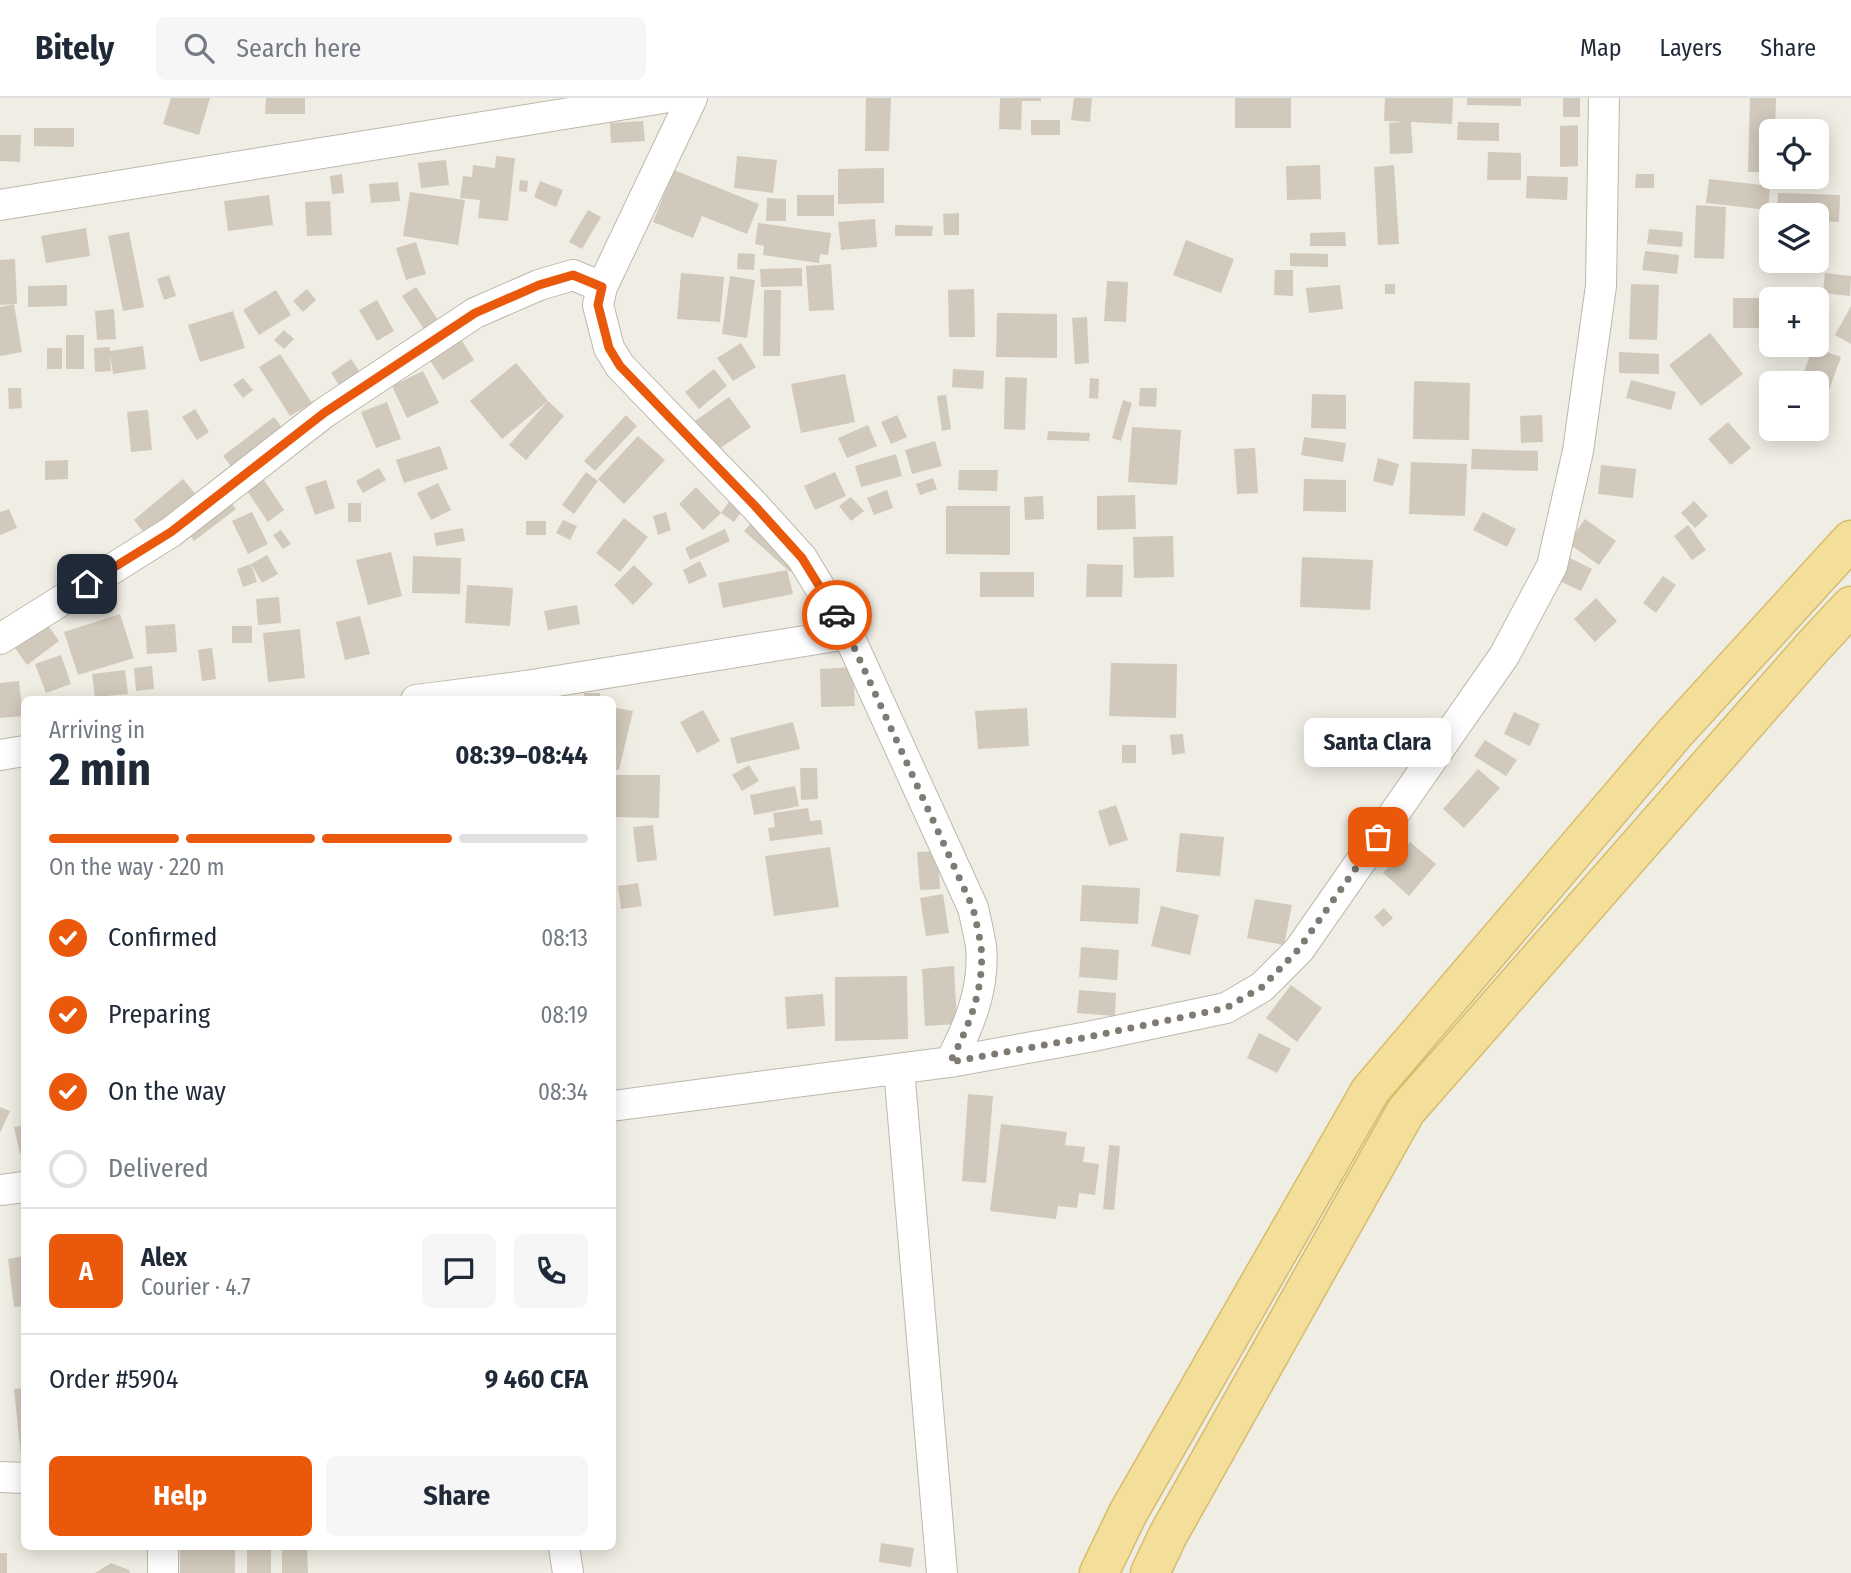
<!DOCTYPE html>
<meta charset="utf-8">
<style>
:root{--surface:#fff;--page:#f6f6f7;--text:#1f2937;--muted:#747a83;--line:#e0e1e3;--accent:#ea580c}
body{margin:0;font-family:"Fira Sans Condensed",sans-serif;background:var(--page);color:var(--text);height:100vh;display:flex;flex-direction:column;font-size:26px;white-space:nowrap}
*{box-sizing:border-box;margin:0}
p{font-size:23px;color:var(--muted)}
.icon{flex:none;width:38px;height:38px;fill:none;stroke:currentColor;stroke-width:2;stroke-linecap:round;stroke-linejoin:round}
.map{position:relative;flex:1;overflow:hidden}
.panel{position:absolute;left:21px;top:598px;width:595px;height:854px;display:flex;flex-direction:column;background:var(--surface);border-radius:10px;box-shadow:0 4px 18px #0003}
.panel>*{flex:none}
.buttons{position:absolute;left:1759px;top:21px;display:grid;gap:14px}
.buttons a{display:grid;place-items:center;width:70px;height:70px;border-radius:10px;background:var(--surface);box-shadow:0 4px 18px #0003;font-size:35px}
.pin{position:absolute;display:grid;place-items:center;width:60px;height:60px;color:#fff;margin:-30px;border-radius:14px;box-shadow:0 4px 10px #0006}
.courier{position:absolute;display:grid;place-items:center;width:70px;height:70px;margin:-35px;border:5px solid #ea580c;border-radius:50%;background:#fff;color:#222;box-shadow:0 2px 9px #0007}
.bubble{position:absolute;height:49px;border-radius:10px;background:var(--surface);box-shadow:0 4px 18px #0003;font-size:23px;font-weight:700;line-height:49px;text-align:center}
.headline em{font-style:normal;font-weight:700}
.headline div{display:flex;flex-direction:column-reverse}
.headline{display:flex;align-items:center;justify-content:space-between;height:119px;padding:0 28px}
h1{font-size:46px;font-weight:700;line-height:52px}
.bar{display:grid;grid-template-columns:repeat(4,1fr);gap:10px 7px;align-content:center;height:84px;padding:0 28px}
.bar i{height:9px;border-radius:5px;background:var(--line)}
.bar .selected{background:var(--accent)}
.bar p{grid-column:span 4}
.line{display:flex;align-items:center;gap:18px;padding:0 28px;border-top:2px solid var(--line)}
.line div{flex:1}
.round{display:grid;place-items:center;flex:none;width:74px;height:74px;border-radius:10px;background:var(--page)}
ol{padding:0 28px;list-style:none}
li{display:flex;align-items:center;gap:21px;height:77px}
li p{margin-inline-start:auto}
li .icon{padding:7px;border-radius:50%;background:var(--accent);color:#fff;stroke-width:4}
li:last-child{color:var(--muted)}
li i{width:38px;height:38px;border:4px solid var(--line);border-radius:50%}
.cta{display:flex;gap:14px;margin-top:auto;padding:14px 28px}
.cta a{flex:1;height:80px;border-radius:10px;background:var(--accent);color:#fff;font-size:28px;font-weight:700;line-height:80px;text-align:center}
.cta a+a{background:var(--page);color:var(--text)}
header{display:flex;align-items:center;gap:42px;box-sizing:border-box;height:98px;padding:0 35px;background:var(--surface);border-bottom:2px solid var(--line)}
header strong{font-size:33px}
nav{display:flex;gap:38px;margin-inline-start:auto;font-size:24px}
.search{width:490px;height:63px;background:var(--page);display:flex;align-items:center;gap:18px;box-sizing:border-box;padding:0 24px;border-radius:10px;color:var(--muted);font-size:26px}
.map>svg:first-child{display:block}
</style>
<header>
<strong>Bitely</strong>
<div class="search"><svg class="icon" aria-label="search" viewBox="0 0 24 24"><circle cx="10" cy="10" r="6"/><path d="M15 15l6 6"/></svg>Search here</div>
<nav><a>Map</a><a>Layers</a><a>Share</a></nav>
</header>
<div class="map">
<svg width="1851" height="1475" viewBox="0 0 1851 1475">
<rect width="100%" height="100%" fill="#f0ede4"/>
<path fill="#d1c9bb" d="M171,0H210L199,37L163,26Z
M266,0H305V16H265Z
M866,0H891L889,53H865Z
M1000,0H1041V3H1022L1021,32L999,31Z
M1074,0H1092L1090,24L1071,22Z
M1235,0H1291V30H1235Z
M1385,0H1453L1452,26L1411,24L1413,55L1390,56L1389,25L1404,24L1384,23Z
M1467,0H1521V8L1467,7Z
M1563,0H1580V19H1563Z
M1750,0H1776L1775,33H1771V74H1748Z
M1031,22H1060V37H1031Z
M643,23L645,43L611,45L610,25Z
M1458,24L1499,25V43L1457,42Z
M1578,27V68L1560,69V28Z
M34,30H74V49L34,48Z
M0,37H21L20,64L0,63Z
M1488,54L1521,55V82H1487Z
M496,58L515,60L508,123L478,120L480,102L460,100L463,78L472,79L473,67L495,70Z
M737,58L777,62L773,95L734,90Z
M446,62L449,87L421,90L418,65Z
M1320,67L1321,101L1287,102L1286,68Z
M1394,67L1399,146L1378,147L1374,69Z
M884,70V105L838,106V71Z
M674,72L759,106L747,136L702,118L693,140L653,124Z
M342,76L344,95L332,96L330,78Z
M1636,76H1654V90H1635Z
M1527,78L1568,79L1567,102L1526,100Z
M1709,81L1770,88L1768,112L1706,105Z
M520,82L528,83L527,94L519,93Z
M540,83L563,92L556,109L534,99Z
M398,84L400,103L371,105L369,86Z
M410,94L465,102L458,147L403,138Z
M1778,95L1840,97L1839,124L1816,123V117H1777Z
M269,97L273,127L228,133L224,103Z
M797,97H834V118H797Z
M767,100L786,101V123H766Z
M330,103L332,137L307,138L305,104Z
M1696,107L1726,109L1724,161L1694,160Z
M588,112L601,119L582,151L569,144Z
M959,115V137H944L943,116Z
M875,121L877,149L841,152L838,124Z
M758,125L831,135L828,157L820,156L819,165L763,157L764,148L755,146Z
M895,127L933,128L932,138H895Z
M86,130L90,158L46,165L41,138Z
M1649,131L1683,134L1682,149L1647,146Z
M129,134L144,209L123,213L108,138Z
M1345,134L1346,148H1310V135Z
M1186,142L1234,161L1221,195L1173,177Z
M416,144L426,176L406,182L396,150Z
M1645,153L1679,157L1677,176L1642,172Z
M738,155L755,156L754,172L737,171Z
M1290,155L1328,156V169L1290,168Z
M15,161L17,206H14L22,254L0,258V209L14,206L0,207V162Z
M831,166L834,212L809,213L806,168Z
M802,170V188L761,189L760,171Z
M1275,172H1293V198L1274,197Z
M681,175L724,179L720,224L677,221Z
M1825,175L1851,178L1850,198L1823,195Z
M169,177L176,198L164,202L157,181Z
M730,178L755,182L747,240L722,236Z
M1107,183L1128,184L1126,224L1104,223Z
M1385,186H1395V196H1385Z
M1631,186L1659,187L1657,242L1629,241Z
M67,187V208L28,209V188Z
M1340,187L1343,211L1309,215L1306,190Z
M416,189L440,225L426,234L402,198Z
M307,191L316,202L303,214L293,203Z
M974,191L975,239H949L948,192Z
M276,192L291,217L259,237L243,212Z
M764,192H781L780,258H763Z
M1733,200H1760V230H1733Z
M377,202L394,233L377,243L359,212Z
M1851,208V246L1835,237Z
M114,211L116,241L97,242L95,213Z
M233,213L245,250L200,264L188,227Z
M997,215L1057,216V260L996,259Z
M1087,219L1089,265L1075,266L1072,220Z
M284,232L294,241L284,251L274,242Z
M1710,235L1743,276L1701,308L1669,267Z
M66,237H84V271H66Z
M459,238L474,262L443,282L427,258Z
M741,245L756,269L733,283L717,260Z
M143,248L146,271L113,276L110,256L111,273L95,274L94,250L110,249V253Z
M1813,249L1841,259L1824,306L1816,303V285H1800Z
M47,250H62V271H47Z
M1619,254L1659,256V276L1619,275Z
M280,256L312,305L290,318L259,269Z
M351,261L365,282L345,296L331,275Z
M516,265L548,303L502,341L470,303Z
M714,271L727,288L699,311L685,294Z
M953,271L984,273L983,291L952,289Z
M423,273L439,305L407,320L392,288Z
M845,276L855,324L801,335L791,286Z
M1005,279L1027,280L1025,332L1004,331Z
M243,280L253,292L243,300L233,287Z
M1090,280L1099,281L1098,301L1089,300Z
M1631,282L1676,294L1671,312L1626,300Z
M1414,283L1470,285L1469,342L1413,341Z
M8,290H21L22,310L9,311Z
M1140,290H1157L1156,309L1139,308Z
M1312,296L1346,297V331L1311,330Z
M946,297L951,331L942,333L937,298Z
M729,299L751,329L716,353L695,323Z
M1123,302L1132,305L1121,343L1112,340Z
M548,303L564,318L526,362L509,347Z
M387,304L401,341L376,350L361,314Z
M195,311L209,334L197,342L182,319Z
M148,312L152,352L131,354L127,314Z
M626,317L637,328L595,373L584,363Z
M897,317L907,339L891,346L881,324Z
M1542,317L1543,344L1521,345L1520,318Z
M274,319L287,336L237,376L223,358Z
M1728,324L1751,350L1731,367L1708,341Z
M868,327L877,348L847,360L838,340Z
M1132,329L1181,332L1177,387L1128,384Z
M1048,333L1090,335L1089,343L1047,342Z
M638,338L665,362L624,406L598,381Z
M1304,339L1346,345L1343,364L1301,357Z
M935,343L942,368L912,376L905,352Z
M440,348L448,371L404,385L396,362Z
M1255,350L1258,395L1237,396L1234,351Z
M1472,351L1538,353V373L1471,371Z
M896,356L902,378L861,389L855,368Z
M1378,360L1399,366L1393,388L1373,383Z
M68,362V381L45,382V363Z
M1411,364L1467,366L1465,418L1409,416Z
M1601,367L1636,371L1633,400L1598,396Z
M379,370L386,382L363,395L356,383Z
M959,372H998L997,393L958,392Z
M586,374L598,383L574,416L562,407Z
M835,374L846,398L815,412L804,388Z
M260,376L284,412L268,424L243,387Z
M933,380L937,391L920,397L916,386Z
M183,381L198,399L148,440L134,422Z
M1304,381L1346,382V414L1303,413Z
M326,382L335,410L315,417L305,389Z
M438,385L451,412L431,422L417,395Z
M696,389L721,415L703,432L679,406Z
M887,392L893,410L874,417L867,400Z
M1135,397L1136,431L1097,432V398Z
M1043,398L1044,421L1025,422L1024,399Z
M227,399L236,411L194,443L185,431Z
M851,399L864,413L851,423L839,408Z
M731,401L744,410L734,424L721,415Z
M1694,403L1708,418L1695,430L1681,415Z
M348,405H361V424H348Z
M946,408H1010V457L946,456Z
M9,411L17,430L0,437V414Z
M252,414L268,446L248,456L232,423Z
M666,414L671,432L658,437L653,418Z
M1483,414L1516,431L1507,449L1473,432Z
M624,420L648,439L620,474L596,455Z
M756,420L802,460L790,474L744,433Z
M1585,421L1616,443L1599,467L1568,445Z
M563,422L577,428L570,442L556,435Z
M526,423H546V437H526Z
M1688,427L1706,452L1692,462L1674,438Z
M463,430L465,443L436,448L434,435Z
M725,431L730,443L690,462L685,450Z
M281,432L291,446L283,451L273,437Z
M1173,438L1174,479L1134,480L1133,439Z
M391,454L402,498L368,507L356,462Z
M267,457L278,476L262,485L251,466Z
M413,458L461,460L460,496L412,495Z
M1566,458L1592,471L1581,493L1555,481Z
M1302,459L1373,462L1370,512L1300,509Z
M700,463L707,478L689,486L683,472Z
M251,466L257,484L243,489L237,471Z
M1087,466L1123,467L1122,499H1086Z
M634,467L653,486L633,507L614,487Z
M787,472L793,496L723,510L718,485Z
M980,474H1034V499H980Z
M1663,478L1676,487L1656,515L1643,505Z
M467,487L513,490L510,528L465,525Z
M279,499L281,525L258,527L256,501Z
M1596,500L1617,523L1595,544L1574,521Z
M577,507L580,526L548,532L544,513Z
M120,516L134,560L78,577L64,534Z
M360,518L370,556L345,562L336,524Z
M47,526L59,543L27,567L15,550Z
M175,526L177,554L147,556L145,528Z
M232,528H252V545H232Z
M300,531L305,580L268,584L263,535Z
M212,550L216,581L202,583L198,552Z
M61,557L71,586L46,595L35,566Z
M1111,565L1177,566L1176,620L1109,618Z
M152,568L154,591L136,593L134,570Z
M853,569L855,608L821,609L820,571Z
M125,572L128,596L95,599L92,576Z
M19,583L23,618L0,620V585Z
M584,595H600V602H584Z
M612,609L633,613L619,672L612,671Z
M1027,610L1029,648L978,651L975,613Z
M703,612L720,643L697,655L680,624Z
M1514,614L1540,626L1530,648L1504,636Z
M793,624L800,651L737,666L730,640Z
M1183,636L1185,655L1172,657L1170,637Z
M1485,642L1517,662L1506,678L1474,658Z
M1122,647H1136V665H1122Z
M749,667L759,683L742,693L732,677Z
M800,670H817L818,701L801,702Z
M1478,671L1500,690L1464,730L1443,711Z
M614,677H660L659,720L614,719Z
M795,688L799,708L754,717L750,697Z
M1116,707L1128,742L1109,748L1098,713Z
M808,710L810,723L821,722L823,736L770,743L768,730L775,729L773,715Z
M653,727L657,762L637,764L633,729Z
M1180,735L1224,739L1220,778L1176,774Z
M1410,744L1436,766L1409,798L1383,775Z
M830,749L839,809L774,818L765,758Z
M938,753L940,791L920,792L917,754Z
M638,785L642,808L621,811L618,788Z
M1082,787L1140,790L1138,826L1080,823Z
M943,796L949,835L926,838L920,800Z
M1255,801L1292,807L1284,847L1247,840Z
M1161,808L1199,817L1190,857L1151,848Z
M1384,810L1393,820L1383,829L1374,819Z
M1081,849L1119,852L1117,882L1079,879Z
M954,868L957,926L925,928L922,871Z
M907,878L908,941L835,943V879Z
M1291,887L1322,910L1297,944L1266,920Z
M1079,892L1116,895L1115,918L1077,915Z
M823,896L825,928L787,931L785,899Z
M1259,935L1291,951L1277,975L1247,960Z
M968,996L993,998L986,1085L962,1083Z
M0,1009L10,1013L0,1035Z
M1001,1026L1067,1034L1065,1047L1085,1049L1083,1064L1099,1066L1095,1097L1079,1095L1077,1110L1058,1108L1056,1121L990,1113Z
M24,1027V1054L20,1056L14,1029Z
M1109,1047L1120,1048L1114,1112L1103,1111Z
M24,1158V1208L14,1209L8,1161Z
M24,1290V1358H21L14,1291Z
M881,1445L914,1450L911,1469L879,1464Z
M180,1449H235V1475H180Z
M247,1449H271V1475H247Z
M282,1449H307L308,1475H282Z
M0,1455H7V1475H0Z
M111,1465L129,1472L130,1475H95Z"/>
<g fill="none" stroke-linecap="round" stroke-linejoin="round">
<g stroke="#beb8ab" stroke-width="32">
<path id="minor" d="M692,0L602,189L598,207L609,250L620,268L755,408L802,460L848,536L973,810C976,823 979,836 981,848C985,890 969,929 950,964
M0,107L663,0
M0,541L171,434L324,315L475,215L539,187L573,177L602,189
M416,602L526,588L848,536
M0,657L24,653
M899,971L942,1475
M612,1008L950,964L1088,939L1226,910L1262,889L1299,852L1504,558L1552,468L1578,353L1601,188L1604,0
M0,1092L24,1089
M0,1379L24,1380
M163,1449V1475
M564,1449L568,1475"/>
</g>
<g stroke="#d6bc6c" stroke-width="41">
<path id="major" d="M1099,1475L1128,1415L1370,993L1674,636L1851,442
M1150,1475L1168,1437L1406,1013L1811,551L1851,508"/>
</g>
<use href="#minor" stroke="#fff" stroke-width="30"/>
<use href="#major" stroke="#f4df9a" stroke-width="38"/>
</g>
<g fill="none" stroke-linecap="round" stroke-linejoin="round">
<path stroke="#7f7b72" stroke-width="7" stroke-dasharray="0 12.6" d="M837,517L848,536L973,810C976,823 979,836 981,848C985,889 969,929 950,964L1088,939L1226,910L1262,889L1298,852L1378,739"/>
<path stroke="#ea580c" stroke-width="9" d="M87,486L171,434L324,315L475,215L539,187L573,177L602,189L598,207L609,250L620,268L755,408L802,460L837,517"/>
</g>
</svg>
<div class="buttons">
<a><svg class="icon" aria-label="locate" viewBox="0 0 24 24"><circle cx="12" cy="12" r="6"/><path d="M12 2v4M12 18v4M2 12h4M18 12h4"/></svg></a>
<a><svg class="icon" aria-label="layers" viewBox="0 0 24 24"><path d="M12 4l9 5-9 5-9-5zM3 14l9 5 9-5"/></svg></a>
<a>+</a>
<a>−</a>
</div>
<div class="pin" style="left:1378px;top:739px;background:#ea580c"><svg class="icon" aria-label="bag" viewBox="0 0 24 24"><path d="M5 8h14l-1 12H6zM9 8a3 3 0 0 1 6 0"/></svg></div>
<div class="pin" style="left:87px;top:486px;background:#1f2937"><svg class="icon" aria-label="home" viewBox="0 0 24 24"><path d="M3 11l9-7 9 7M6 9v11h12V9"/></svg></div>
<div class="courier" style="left:837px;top:517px"><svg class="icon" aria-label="car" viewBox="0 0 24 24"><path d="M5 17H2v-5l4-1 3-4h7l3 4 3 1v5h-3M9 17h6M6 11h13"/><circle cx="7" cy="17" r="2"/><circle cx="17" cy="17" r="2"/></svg></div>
<div class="bubble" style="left:1304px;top:620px;width:147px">Santa Clara</div>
<section class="panel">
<div class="headline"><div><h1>2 min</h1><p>Arriving in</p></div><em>08:39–08:44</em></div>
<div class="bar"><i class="selected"></i><i class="selected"></i><i class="selected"></i><i></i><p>On the way · 220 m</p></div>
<ol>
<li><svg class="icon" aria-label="check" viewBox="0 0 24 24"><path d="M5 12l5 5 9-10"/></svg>Confirmed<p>08:13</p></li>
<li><svg class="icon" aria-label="check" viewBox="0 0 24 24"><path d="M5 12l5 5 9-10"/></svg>Preparing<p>08:19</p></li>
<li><svg class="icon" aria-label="check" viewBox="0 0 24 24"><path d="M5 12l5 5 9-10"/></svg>On the way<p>08:34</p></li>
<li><i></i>Delivered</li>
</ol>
<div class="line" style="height:126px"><b class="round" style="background:var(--accent);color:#fff">A</b><div><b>Alex</b><p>Courier · 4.7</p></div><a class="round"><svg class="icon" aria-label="chat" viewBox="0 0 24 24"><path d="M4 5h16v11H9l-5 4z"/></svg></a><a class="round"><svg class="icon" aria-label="phone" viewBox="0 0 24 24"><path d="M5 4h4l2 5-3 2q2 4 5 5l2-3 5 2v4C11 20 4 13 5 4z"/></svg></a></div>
<div class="line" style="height:91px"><div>Order #5904</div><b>9 460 CFA</b></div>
<div class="cta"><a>Help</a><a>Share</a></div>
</section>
</div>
